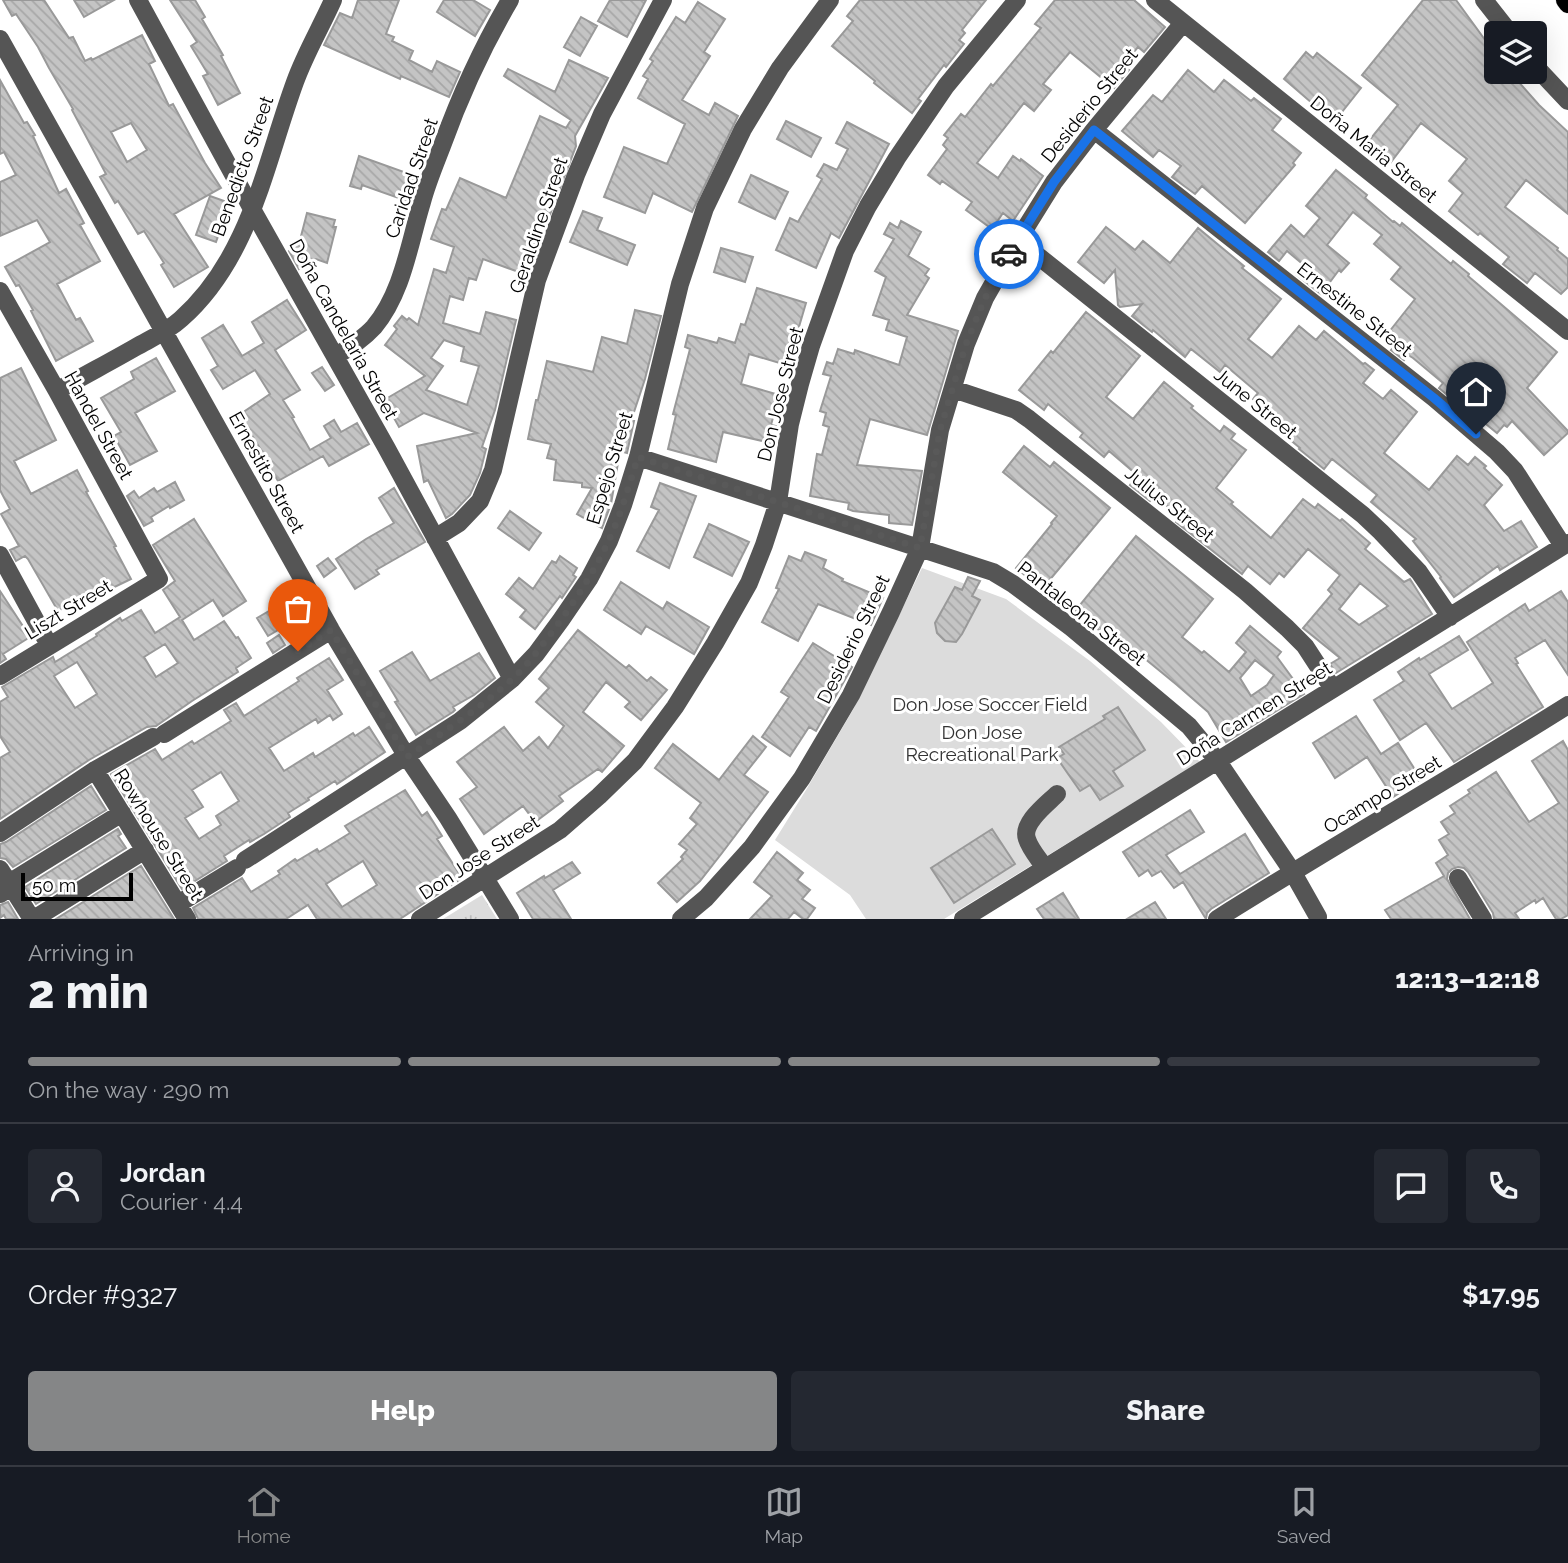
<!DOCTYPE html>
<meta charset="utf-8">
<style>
:root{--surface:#171b24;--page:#242831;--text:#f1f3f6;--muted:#9ea1a6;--line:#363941;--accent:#858687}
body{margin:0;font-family:Raleway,sans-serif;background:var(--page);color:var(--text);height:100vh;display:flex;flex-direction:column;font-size:26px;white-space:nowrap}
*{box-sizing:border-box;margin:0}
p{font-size:23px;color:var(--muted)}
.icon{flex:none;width:38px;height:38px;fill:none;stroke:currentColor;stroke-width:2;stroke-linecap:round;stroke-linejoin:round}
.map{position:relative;height:919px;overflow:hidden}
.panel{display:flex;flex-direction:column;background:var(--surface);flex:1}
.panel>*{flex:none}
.buttons{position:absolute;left:1484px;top:21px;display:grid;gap:14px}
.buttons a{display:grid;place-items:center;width:63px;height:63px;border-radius:7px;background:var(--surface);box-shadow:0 7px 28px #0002;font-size:35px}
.scale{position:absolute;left:21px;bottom:18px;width:112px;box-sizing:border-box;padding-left:7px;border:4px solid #000;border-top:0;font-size:19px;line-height:24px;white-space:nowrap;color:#000;-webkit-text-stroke:5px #fff;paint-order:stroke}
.pin{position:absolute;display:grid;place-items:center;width:60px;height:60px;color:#fff;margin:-72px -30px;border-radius:50% 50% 50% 0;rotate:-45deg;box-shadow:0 0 7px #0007}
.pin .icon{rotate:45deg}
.courier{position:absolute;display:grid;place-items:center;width:70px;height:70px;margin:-35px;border:5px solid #1a73e8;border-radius:50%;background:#fff;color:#222;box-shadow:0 2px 9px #0007}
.head em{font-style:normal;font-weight:800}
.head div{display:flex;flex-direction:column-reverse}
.head{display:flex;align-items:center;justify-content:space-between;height:119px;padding:0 28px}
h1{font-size:46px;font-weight:800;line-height:52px}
.bar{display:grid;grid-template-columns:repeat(4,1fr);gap:10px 7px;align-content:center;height:84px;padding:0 28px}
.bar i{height:9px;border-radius:5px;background:var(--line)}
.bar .on{background:var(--accent)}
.bar p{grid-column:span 4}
.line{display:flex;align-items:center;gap:18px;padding:0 28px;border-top:2px solid var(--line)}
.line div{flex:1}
.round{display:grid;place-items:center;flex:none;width:74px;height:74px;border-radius:7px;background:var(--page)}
.action{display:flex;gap:14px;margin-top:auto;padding:14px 28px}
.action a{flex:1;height:80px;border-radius:7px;background:var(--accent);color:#fff;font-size:28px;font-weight:800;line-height:80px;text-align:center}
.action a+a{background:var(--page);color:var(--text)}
.tab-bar{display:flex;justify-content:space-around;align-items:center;height:98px;border-top:2px solid var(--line);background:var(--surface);font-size:19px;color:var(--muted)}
.tab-bar a{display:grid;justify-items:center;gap:4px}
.tab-bar .on{color:var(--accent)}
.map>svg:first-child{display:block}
</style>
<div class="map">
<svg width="1568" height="919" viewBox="0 0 1568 919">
<defs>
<pattern id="grass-tufts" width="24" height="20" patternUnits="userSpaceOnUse" patternTransform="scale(1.75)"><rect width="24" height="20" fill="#dcdcdc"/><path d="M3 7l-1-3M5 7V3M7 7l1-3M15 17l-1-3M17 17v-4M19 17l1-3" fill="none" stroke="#bbb"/></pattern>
<pattern id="building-back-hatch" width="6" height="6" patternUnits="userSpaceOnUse" patternTransform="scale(1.75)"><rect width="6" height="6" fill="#c4c4c4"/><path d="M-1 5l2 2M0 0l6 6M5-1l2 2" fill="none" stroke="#a7a7a7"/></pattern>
</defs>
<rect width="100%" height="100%" fill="#fff"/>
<path fill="url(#grass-tufts)" d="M482,895L497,919H443Z"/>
<path fill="#dcdcdc" d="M922,568L1006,599L1090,661L1161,722L1200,762L944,919H866L850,895L775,840L806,790L854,708Z"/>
<path fill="url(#building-back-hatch)" stroke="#999" stroke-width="2" fill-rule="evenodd" d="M3,0H44L69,38L73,37L85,61L91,58L92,60L142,35L155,61L149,64L169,106L173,104L205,163L221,188L174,214L208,267L174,287L161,265L164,263L144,231L138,234L118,201L115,203L100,177L106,174L72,110L73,109L49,68L38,47L16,14L12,16ZM131,123L147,150L127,162L111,132Z
M74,0H114L84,17Z
M170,0H195L205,17L202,19L223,55L221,56L240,93L218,105L203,76L208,74L191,46L197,42Z
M358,0H399L386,34L394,37L392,41L413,51L409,60L432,72L437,61L460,72L449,97L401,76L400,79L324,45L340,13L352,18Z
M444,0H473L490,10L475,36L437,12Z
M610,0H646L627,37L598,21Z
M860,0H986L962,30L965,33L959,40L964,44L946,67L944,65L918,99L921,101L912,113L874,83L875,81L832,46L853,21L847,16Z
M1055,0H1134L1165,27L1144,52L1138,47L1123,65L1129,70L1114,88L1070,52L1043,84L1051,90L1034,111L1024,103L977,163L998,178L1013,156L1020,161L1021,159L1043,176L1013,221L1003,213L992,229L966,210L972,202L942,181L940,184L928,175L947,149L943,145L948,138L944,135L961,114L965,117L991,84L993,86L1041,28L1035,24Z
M1423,0H1456L1496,55V72H1510L1539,105L1568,132V214L1526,180L1505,207L1558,248L1557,250L1568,259V287L1561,294L1535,273L1527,283L1503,264L1509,257L1480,233L1478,235L1449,211L1463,193L1449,181L1467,159L1421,123L1391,162L1367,143L1398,105L1362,75Z
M698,2L725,19L704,52L710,56L682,100L709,115L715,103L738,116L692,212L653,193L645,213L604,197L624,147L667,164L685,124L638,98L648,79L643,76L653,61L650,59L676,17L685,23Z
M581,17L597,26L580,56L564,47Z
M1306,52L1313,58L1317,53L1361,88L1334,122L1284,79Z
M569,60L608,78L575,136L576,146L527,275L483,259L476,280L469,278L463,300L450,296L443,323L480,334L486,312L516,320L495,410L482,447L486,449L480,473L470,495L452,514L446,518L428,480L424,482L417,446L477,433L424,413L399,427L384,400L425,376L385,345L397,329L394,326L402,316L407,320L409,318L418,325L434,269L446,273L454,247L431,239L442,209L446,210L460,178L506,198L540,116L566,128L571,120L504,76L508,69L555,92ZM444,340L464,347L461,361L479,366L467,405L426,390L443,366L431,358Z
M1188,70L1214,92L1224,80L1251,101L1254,98L1281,119L1272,130L1301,153L1293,163L1295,165L1245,223L1202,186L1195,194L1172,177L1181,166L1159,150L1153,157L1122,131L1153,95L1162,102Z
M0,80L24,123L27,122L35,135L33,136L59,193L66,189L84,223L80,225L100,261L57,284L76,320L80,318L93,341L56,361L31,311L33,310L19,285L16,286L5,267L50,242L37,220L0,236V182L16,175L4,152L0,154Z
M786,121L821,138L811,157L777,139Z
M847,122L889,144L839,238L831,233L816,268L776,250L790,218L798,222L822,179L817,176L824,164L837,170L848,149L836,143Z
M359,156L418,177L410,202L362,185L361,189L350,186Z
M1336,170L1367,195L1365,198L1393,222L1394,221L1400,226L1402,223L1451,264L1453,261L1469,274L1468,276L1557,352L1527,388L1568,431V433L1544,455L1512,421L1507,427L1504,425L1497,433L1470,411L1469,413L1439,388L1443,383L1413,358L1408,355L1404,360L1391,350L1395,345L1385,337L1415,299L1391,279L1401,267L1374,244L1382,235L1353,212L1327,245L1349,263L1341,272L1339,270L1321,294L1297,275L1305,266L1287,251L1279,261L1268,252L1291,225L1304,237L1320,218L1306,206Z
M751,175L788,192L775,219L739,202Z
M210,196L230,203L216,242L196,235Z
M583,211L602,218L597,230L635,245L627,265L570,242Z
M307,213L335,220L333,227H336L327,263L316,259L299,269L289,251L299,244Z
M901,221L921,232L908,256L929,269L925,275L929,278L907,315L958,331L927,435L870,419L857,465L922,471L912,525L889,523V515L853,511L848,509L849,503L810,496L817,454L822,455L829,427L823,425L826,413L820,411L831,376L823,374L827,362L833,364L838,349L854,354L855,350L899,365L907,337L886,330L889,320L873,315L886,277L875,271L894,239L884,234L890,223L898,228Z
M1106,227L1135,250L1143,241L1170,263L1198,228L1244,266L1242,268L1281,299L1248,339L1272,358L1299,326L1316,340L1324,331L1363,364L1365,363L1374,370L1363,383L1383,399L1391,390L1417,412L1384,453L1429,490L1457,456L1468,465L1475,457L1486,466L1484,468L1502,485L1484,505L1504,531L1521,521L1537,547L1500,570L1498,566L1454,597L1440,578L1441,577L1413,541L1416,539L1371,502L1377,495L1332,459L1324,469L1299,449L1300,448L1276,428L1281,422L1253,399L1258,393L1225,365L1220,372L1191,349L1185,357L1153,330L1152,332L1132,316L1142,304L1120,307L1118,305L1115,270L1104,283L1078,262Z
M721,248L753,257L745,282L714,272Z
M757,288L806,303L796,337L791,335L783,364L749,354L741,384L779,395L771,425L776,426L771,443L723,432L716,462L668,449L676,415L673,414L690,349L685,347L688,335L717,343L719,338L735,343L741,324L745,325Z
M287,300L306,330L275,350L300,390L283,400L294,417L292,418L310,450L331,438L324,426L334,420L341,432L357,423L369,444L329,466L323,456L278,481L262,454L263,453L239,415L270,394L255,370L223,389L211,370L218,366L202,338L223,325L242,356L264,343L252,322Z
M635,310L661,316L645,379L631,421H634L627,453L620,451L611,504L602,528L577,514L592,488L582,487V483L554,480L556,460L547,458L551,444L528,439L536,400H538L547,361L593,372L602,337L627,344Z
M1086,312L1140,356L1106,397L1133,419L1164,382L1193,406L1191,408L1220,432L1224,426L1235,434L1231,439L1246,450L1216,488L1233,502L1231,504L1271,538L1303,499L1315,508L1318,504L1340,521L1342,519L1370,543L1365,549L1404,582L1410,579L1432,614L1336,673L1330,664L1340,658L1303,628L1332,594L1328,590L1340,575L1308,549L1284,577L1279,573L1270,584L1248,566L1242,574L1176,522L1180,517L1155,496L1150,501L1130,485L1137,475L1109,451L1104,457L1080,437L1083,433L1048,404L1044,410L1019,390L1051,351L1053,353ZM1360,583L1388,606L1359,625L1339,609Z
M156,358L175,391L135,413L157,451L130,465L114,436L121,432L101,398L134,379L131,372Z
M322,367L334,385L325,391L312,373Z
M21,368L56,440L14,461L31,494L77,470L88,491L86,492L116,546L114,547L131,579L92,598L90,594L58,611L28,559L25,556L16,561L10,550L19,546L1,514L10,509L0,490V378Z
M1024,446L1050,467L1054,462L1110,508L1042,589L1016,568L1052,524L1051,523L1057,516L1003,472Z
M175,482L184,500L170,508L169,506L151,517L153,521L144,526L127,496L134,491L139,498L154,488L157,492Z
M660,483L696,496L669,568L637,551L659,510L651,507Z
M394,488L425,542L376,570L379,574L355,589L336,559L366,539L394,523L379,498Z
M510,511L541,533L529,550L498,528Z
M194,519L246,601L223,616L213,600L182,620L194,640L224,621L236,638L238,637L251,658L236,668L238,672L192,701L156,726L147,727L89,760L0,819V758L10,752L0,736V702L8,697L2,687L53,657L55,662L97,636L96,634L120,618L122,621L141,610L155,633L180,617L163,590L175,581L153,545ZM165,644L178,663L156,677L144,657ZM77,662L97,694L75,708L54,676Z
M709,524L749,542L732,576L694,557Z
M1136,536L1213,599L1182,637L1202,653L1204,651L1229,672L1246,652L1236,643L1250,626L1281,652L1277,657L1304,694L1226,742L1208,712L1177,685L1122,640L1118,645L1075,611ZM1255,660L1274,675L1267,685L1251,696L1240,678Z
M805,552L826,560L823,568L843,579L842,581L883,598L871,625L818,604L798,641L762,622L779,589L776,588L789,556L801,561Z
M560,556L577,568L573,575L576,577L562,598L560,596L535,629L520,617L526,610L506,594L519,578L533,589L552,561L556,563Z
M328,558L336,568L324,577L317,566Z
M968,577L980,581L972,596L980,600L962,634L956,642L945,641L937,633L935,623L955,587L962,590Z
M621,582L663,609L667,602L709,627L694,654L646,626L641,634L604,610Z
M0,591L30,637L3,654L6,659L0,663Z
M1561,591L1568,602V675L1545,640L1515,658L1518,663L1516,664L1543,707L1454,762L1426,723L1400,740L1374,700L1404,681L1398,672L1419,658L1420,660L1459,636L1468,650L1429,674L1452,709L1493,683L1467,642L1525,604L1529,611Z
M291,598L302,616L268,636L257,618Z
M578,630L626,668L629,665L647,681L651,677L667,690L641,720L625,707L630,702L606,682L583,712L624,746L602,772L598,769L559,796L563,801L535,822L523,806L484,834L460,799L477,787L457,762L504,727L523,751L539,737L548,748L564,726L536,702L549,688L539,679Z
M279,635L285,645L273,653L267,643Z
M813,643L852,667L816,731L809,727L790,756L762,737L789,697L781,692Z
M412,652L430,681L479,653L495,678L474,695L453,707L455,710L453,712L416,735L395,702L398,701L380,671Z
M329,658L343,680L327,690L342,714L333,720L330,715L318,723L316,719L269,748L284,771L313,753L315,757L353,733L355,736L369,727L385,752L337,784L335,781L308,798L309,800L288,813L290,817L264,834L250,842L249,840L224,856L227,861L182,889L111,774L155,749L162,760L192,741L194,744L231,721L224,710L236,703L244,716L299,681L297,678ZM221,772L239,801L216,816L221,825L199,839L185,818L203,807L192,790Z
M1118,707L1145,750L1113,771L1123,786L1100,800L1090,785L1080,791L1057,758L1064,754L1059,747L1105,719L1103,716Z
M1356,716L1381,754L1398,743L1421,779L1393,797L1367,757L1335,778L1313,743Z
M753,736L766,747L744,775L768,792L722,853L700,881L677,902L658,883L683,859L681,857L687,850L679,844L697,824L690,818L701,803L655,768L673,744L719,780Z
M1563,741L1568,750V915L1561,919H1556L1543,898L1536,903L1535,900L1515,913L1519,919H1494L1493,913L1468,872L1464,868L1458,867L1452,869L1448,873L1447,879L1470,919H1391L1385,910L1444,876L1436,863L1448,855L1439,840L1449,834L1441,822L1455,813L1450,806L1470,793L1468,790L1496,772L1529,822L1559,803L1532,761Z
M91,786L106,810L13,867L6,859L0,858V844L6,842Z
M405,790L422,816L427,812L442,836L437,839L462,878L400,919H317L308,905L286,919H198L193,908L242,878L251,892L280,874L278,871L295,859L297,861L317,849L319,852L350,833L345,826ZM363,861L377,885L342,907L326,884Z
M1190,810L1204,832L1166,855L1180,874L1245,834L1269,873L1211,909L1207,913L1206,919L1183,882L1174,888L1161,871L1152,876L1148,870L1139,876L1123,852Z
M118,829L121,834L118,836L126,848L36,904L25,887Z
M992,829L1015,864L954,903L931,868Z
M777,852L803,873L797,880L810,890L802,899L815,908L807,919H803L794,912L788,919H750L772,896L754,882Z
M572,862L580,873L553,890L571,919H533L517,893L544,876L545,878Z
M141,866L174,919H56Z
M1063,893L1079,919H1044L1037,909Z
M8,902L18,919H6L4,915L0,918V905Z
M1155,902L1166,919H1127Z"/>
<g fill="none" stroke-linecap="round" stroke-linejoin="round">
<g stroke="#dbdbdb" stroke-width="19">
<path id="major" d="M1565,0L1568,4"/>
</g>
<path stroke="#555" stroke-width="18" d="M138,0L252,209L386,447L512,679
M1155,0L1568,331
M1484,0L1510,33
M0,39L331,630L407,757L448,818L510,919
M1535,66L1568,101
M1094,130L1434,398L1497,452L1515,471L1563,546
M1018,240L1363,515L1381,532L1419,572L1450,617
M0,291L57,391L159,579L0,676
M336,356C350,347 363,339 374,327C403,292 409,244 422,202C427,183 435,164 442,146C460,96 483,46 510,0
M953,389L1016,410L1029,419L1245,591L1287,628L1305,646L1333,689
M57,391C83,376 110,362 136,347C152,338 168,331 181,319C250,258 265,164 295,82C305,54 321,27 333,0
M638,457L993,572L1013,584L1072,628L1189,726L1217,760L1292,871L1318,917
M435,538L459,523L480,501L493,470L537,280L576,175L602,114L663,0
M0,555L49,645
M164,734L331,630
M95,770L187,919
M0,833L95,770L153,737
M245,860L460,721L512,679L536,654L561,620L589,579L609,541L623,505L638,457L680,284L705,208L743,129L780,68L830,0
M1045,868C1039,859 1030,849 1027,839C1021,823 1047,804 1057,794
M0,869L32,919
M1458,878L1483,919
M0,894L8,889L9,883L122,813
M178,904L237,868
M34,919L145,850
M420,919L560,830L599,796L635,761L675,707L715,643L749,583L764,545L778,502L790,424L800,384L811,346L845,251L868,206L897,158L946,86L1017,0
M681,919L706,898L752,847L802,778L851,695L891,612L920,548L940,430L966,344L985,298L1018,240L1054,182L1094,130L1183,23
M963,919L1568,543
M1217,919C1333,846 1452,778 1568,705"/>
<use href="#major" stroke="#000" stroke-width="18"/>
</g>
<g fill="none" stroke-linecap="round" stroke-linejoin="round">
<path stroke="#595959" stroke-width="7" stroke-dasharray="0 12.6" d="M298,651L331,630L407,757C442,733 478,710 510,681C526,667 539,649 552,632C573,604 593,574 608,542C621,515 629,485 638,457L920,548L940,430L966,344L985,298L1009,254"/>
<path stroke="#1a73e8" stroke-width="9" d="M1009,254L1054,182L1094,130L1434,398L1476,434"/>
</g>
<g text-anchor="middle" stroke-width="6" stroke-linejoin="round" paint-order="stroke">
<g font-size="19" fill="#000" stroke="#fff">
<text transform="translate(1089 105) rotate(-51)" y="7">Desiderio Street</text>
<text transform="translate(1374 149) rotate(39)" y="7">Doña Maria Street</text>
<text transform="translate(242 166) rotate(-70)" y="7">Benedicto Street</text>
<text transform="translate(411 178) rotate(-71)" y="7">Caridad Street</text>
<text transform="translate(538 225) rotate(-71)" y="7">Geraldine Street</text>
<text transform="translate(1355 309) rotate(38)" y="7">Ernestine Street</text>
<text transform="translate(344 329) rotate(61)" y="7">Doña Candelaria Street</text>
<text transform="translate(780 394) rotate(-76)" y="7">Don Jose Street</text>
<text transform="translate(1256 403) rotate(39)" y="7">June Street</text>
<text transform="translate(99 425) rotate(61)" y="7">Handel Street</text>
<text transform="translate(609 468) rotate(-73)" y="7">Espejo Street</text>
<text transform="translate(267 472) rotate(61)" y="7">Ernestito Street</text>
<text transform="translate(1170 504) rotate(39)" y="7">Julius Street</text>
<text transform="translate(68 609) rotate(-31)" y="7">Liszt Street</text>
<text transform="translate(1082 613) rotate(38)" y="7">Pantaleona Street</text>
<text transform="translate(853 639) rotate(-64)" y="7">Desiderio Street</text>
<text transform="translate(1254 713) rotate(-32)" y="7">Doña Carmen Street</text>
<text transform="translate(1382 794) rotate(-31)" y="7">Ocampo Street</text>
<text transform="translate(159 834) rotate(58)" y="7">Rowhouse Street</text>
<text transform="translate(479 857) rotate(-33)" y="7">Don Jose Street</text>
</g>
<g font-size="19" fill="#333" stroke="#fff">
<text x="990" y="711">Don Jose Soccer Field</text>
<text x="982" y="739">Don Jose<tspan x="982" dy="22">Recreational Park</tspan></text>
</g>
</g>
</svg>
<div class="buttons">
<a><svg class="icon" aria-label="layers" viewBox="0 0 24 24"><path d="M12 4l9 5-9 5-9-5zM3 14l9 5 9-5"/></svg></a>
</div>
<div class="scale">50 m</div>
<div class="pin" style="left:298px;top:651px;background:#ea580c"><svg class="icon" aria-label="bag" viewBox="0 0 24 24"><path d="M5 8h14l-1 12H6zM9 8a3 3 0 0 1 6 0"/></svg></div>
<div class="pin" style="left:1476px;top:434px;background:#1f2937"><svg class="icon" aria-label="home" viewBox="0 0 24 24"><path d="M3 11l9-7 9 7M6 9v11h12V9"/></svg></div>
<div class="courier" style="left:1009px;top:254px"><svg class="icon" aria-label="car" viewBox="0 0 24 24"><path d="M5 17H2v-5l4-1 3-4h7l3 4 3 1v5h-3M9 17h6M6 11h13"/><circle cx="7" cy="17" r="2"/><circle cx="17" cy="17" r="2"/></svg></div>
</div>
<section class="panel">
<div class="head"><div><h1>2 min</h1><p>Arriving in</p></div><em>12:13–12:18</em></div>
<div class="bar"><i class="on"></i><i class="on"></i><i class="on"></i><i></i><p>On the way · 290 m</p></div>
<div class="line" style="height:126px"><a class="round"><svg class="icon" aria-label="person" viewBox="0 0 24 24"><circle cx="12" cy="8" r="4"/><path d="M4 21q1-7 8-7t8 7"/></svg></a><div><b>Jordan</b><p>Courier · 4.4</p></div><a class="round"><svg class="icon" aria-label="chat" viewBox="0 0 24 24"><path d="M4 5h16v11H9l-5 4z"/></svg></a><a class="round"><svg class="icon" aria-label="phone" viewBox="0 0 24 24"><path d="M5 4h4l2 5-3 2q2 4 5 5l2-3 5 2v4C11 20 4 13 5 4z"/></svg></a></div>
<div class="line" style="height:91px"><div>Order #9327</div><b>$17.95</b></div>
<div class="action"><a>Help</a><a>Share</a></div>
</section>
<nav class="tab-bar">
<a class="on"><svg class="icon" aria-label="home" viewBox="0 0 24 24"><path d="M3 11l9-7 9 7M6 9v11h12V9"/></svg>Home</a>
<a><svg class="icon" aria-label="map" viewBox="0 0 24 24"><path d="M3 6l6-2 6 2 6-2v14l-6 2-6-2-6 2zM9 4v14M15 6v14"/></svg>Map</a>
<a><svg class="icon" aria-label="saved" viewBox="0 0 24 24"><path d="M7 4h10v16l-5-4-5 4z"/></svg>Saved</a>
</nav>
